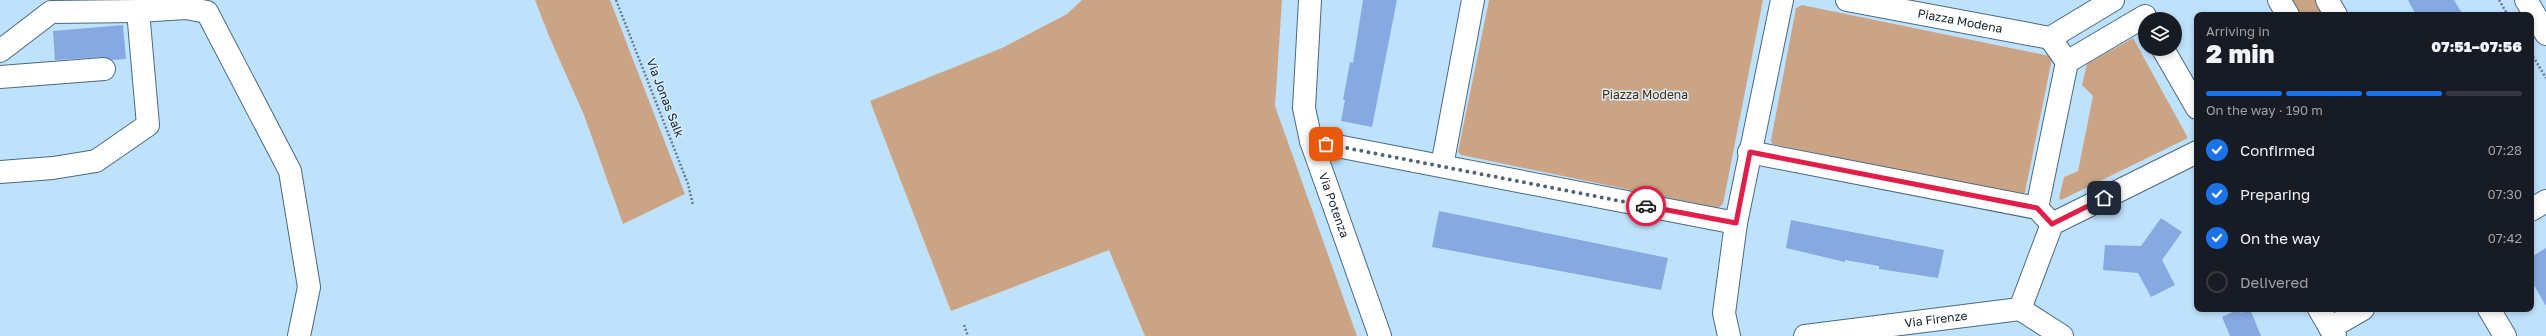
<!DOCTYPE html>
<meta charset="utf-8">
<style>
:root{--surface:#171b24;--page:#20242c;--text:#f1f3f6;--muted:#9ea1a6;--line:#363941;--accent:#1a73e8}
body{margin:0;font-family:"Golos Text",sans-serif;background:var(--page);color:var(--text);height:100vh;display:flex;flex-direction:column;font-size:15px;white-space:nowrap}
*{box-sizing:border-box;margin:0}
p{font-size:13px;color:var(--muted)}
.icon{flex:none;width:22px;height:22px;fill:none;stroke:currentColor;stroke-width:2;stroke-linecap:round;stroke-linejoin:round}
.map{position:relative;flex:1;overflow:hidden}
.panel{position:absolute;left:2194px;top:12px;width:340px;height:300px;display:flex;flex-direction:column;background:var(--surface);border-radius:8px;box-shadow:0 2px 6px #0003}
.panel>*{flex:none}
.buttons{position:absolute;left:2138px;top:12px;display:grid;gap:8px}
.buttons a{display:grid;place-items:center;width:44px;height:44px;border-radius:50%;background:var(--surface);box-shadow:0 2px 6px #0003;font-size:20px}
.pin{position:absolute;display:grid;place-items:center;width:34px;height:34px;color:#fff;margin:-17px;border-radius:8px;box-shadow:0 2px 6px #0006}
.courier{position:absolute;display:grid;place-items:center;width:40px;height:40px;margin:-20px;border:3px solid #e11d48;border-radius:50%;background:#fff;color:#222;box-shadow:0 1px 5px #0007}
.overview em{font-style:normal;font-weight:800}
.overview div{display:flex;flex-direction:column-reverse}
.overview{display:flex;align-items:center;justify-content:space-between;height:68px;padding:0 12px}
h1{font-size:26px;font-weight:800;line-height:30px}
.bar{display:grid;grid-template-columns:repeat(4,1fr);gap:6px 4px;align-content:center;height:48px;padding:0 12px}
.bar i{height:5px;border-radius:3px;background:var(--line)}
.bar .active{background:var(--accent)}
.bar p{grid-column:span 4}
ol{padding:0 12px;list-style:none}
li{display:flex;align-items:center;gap:12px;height:44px}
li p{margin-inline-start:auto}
li .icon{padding:4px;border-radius:50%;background:var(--accent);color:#fff;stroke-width:4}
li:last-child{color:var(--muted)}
li i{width:22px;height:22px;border:2px solid var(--line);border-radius:50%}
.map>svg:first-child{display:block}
</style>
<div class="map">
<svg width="2546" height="336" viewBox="0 0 2546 336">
<rect width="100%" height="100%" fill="#bfe2fc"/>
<path fill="#cba485" d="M535,0H610L685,194L623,224L584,115L549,36Z
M1082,0H1282L1275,106L1357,336H1145L1109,250L951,311L870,101L1002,48L1067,14Z
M1489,0H1763L1723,204L1718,208L1461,155L1458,152Z
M2286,0H2320L2329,15H2295Z
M1802,5L2050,56L2052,59L2025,192L2022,195L1772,144L1771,140L1796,8Z
M2133,38L2188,138L2061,200L2059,198L2064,177L2078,171L2093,96L2082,85L2087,64Z"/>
<path fill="#86a9e2" d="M1363,0H1397L1372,127L1341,121L1345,100H1343L1350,62L1353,63Z
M2408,0H2454L2463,15H2416Z
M123,25L126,59L112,60L103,57L55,60L53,31Z
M1439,211L1668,258L1661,290L1432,247Z
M2161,218L2182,232L2162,260L2175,285L2151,297L2138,273L2103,270L2105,245L2141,246Z
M1791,220L1944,250L1938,278L1879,269V266L1845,260V262L1786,248Z
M2546,248V306L2531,280V257Z
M2239,309L2241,313L2250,309L2261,336H2230L2222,317Z"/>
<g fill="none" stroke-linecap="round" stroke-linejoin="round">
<g stroke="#4a6980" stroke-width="24">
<g id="minor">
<path id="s1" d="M1310,0L1304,108L1311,141L1380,336"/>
<path id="s2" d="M1847,0L2050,38L2067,62L2037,208"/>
<path d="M2279,0L2288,15"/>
<path d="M2327,0L2336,15"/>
<path d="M2526,0L2546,34"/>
<path d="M2050,38L2113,0"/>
<path d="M2163,49L2197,108"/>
<path d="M0,51L51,12L138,11"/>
<path d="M2067,62L2145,16"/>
<path d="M0,77L104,69"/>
<path d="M1311,141L1736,223"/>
<path d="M1749,152L2037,208L2052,224"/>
<path d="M1442,166L1473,0"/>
<path d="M0,172L53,168L96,161L148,125L138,11L186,8L207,12L290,171L309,287L299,336"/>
<path d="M2531,210L2546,201"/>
<path d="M2020,309L2052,224L2197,152"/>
<path d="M2020,309L2062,336"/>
<path d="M2319,309L2335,336"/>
<path d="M2489,309L2505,336"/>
<path d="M2330,328L2363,309"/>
<path d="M1729,336L1724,313L1736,223L1782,0"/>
<path id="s3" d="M1805,336L2020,309"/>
</g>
</g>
<path stroke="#667d8f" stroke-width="2.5" stroke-dasharray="2 2" stroke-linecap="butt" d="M616,0L688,184L693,205
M2499,0L2508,15
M2531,53L2546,78
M964,325L968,336"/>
<use href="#minor" stroke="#fff" stroke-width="22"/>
</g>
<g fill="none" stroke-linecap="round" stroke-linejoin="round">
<path stroke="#4f6373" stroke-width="4" stroke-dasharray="0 7.2" d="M1326,144L1646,206"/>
<path stroke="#e11d48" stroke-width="5" d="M1646,206L1736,223L1750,152L2037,208L2052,224L2104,198"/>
</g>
<g text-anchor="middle" stroke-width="3" stroke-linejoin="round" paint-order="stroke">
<g font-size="12" fill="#121f29" stroke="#d8edfd">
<text dy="4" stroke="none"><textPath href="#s2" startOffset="115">Piazza Modena</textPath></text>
<text transform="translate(665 98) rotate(69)" y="4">Via Jonas Salk</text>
<text dy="4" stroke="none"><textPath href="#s1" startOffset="210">Via Potenza</textPath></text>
<text dy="4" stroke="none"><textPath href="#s3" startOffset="132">Via Firenze</textPath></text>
</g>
<g font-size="12" fill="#4e2903" stroke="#d8edfd">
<text x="1645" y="99">Piazza Modena</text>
</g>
</g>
</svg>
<div class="buttons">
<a><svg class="icon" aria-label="layers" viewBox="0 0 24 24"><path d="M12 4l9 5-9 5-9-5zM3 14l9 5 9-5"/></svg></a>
</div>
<div class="pin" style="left:1326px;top:144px;background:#ea580c"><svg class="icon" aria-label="bag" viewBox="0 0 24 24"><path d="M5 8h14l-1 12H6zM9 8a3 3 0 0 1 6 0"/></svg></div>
<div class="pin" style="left:2104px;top:198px;background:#1f2937"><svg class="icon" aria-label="home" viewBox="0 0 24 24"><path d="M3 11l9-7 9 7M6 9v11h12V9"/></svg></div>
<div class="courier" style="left:1646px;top:206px"><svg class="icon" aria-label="car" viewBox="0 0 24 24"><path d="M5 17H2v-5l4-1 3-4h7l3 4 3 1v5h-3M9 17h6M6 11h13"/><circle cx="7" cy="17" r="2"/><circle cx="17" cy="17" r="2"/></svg></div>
<section class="panel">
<div class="overview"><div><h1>2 min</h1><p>Arriving in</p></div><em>07:51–07:56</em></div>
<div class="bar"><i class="active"></i><i class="active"></i><i class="active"></i><i></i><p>On the way · 190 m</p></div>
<ol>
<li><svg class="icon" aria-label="check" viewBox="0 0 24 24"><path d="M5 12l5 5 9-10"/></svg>Confirmed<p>07:28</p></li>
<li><svg class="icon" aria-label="check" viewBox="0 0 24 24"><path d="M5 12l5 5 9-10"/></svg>Preparing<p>07:30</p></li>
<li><svg class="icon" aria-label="check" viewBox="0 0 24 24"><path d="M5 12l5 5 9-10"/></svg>On the way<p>07:42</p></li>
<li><i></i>Delivered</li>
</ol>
</section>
</div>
